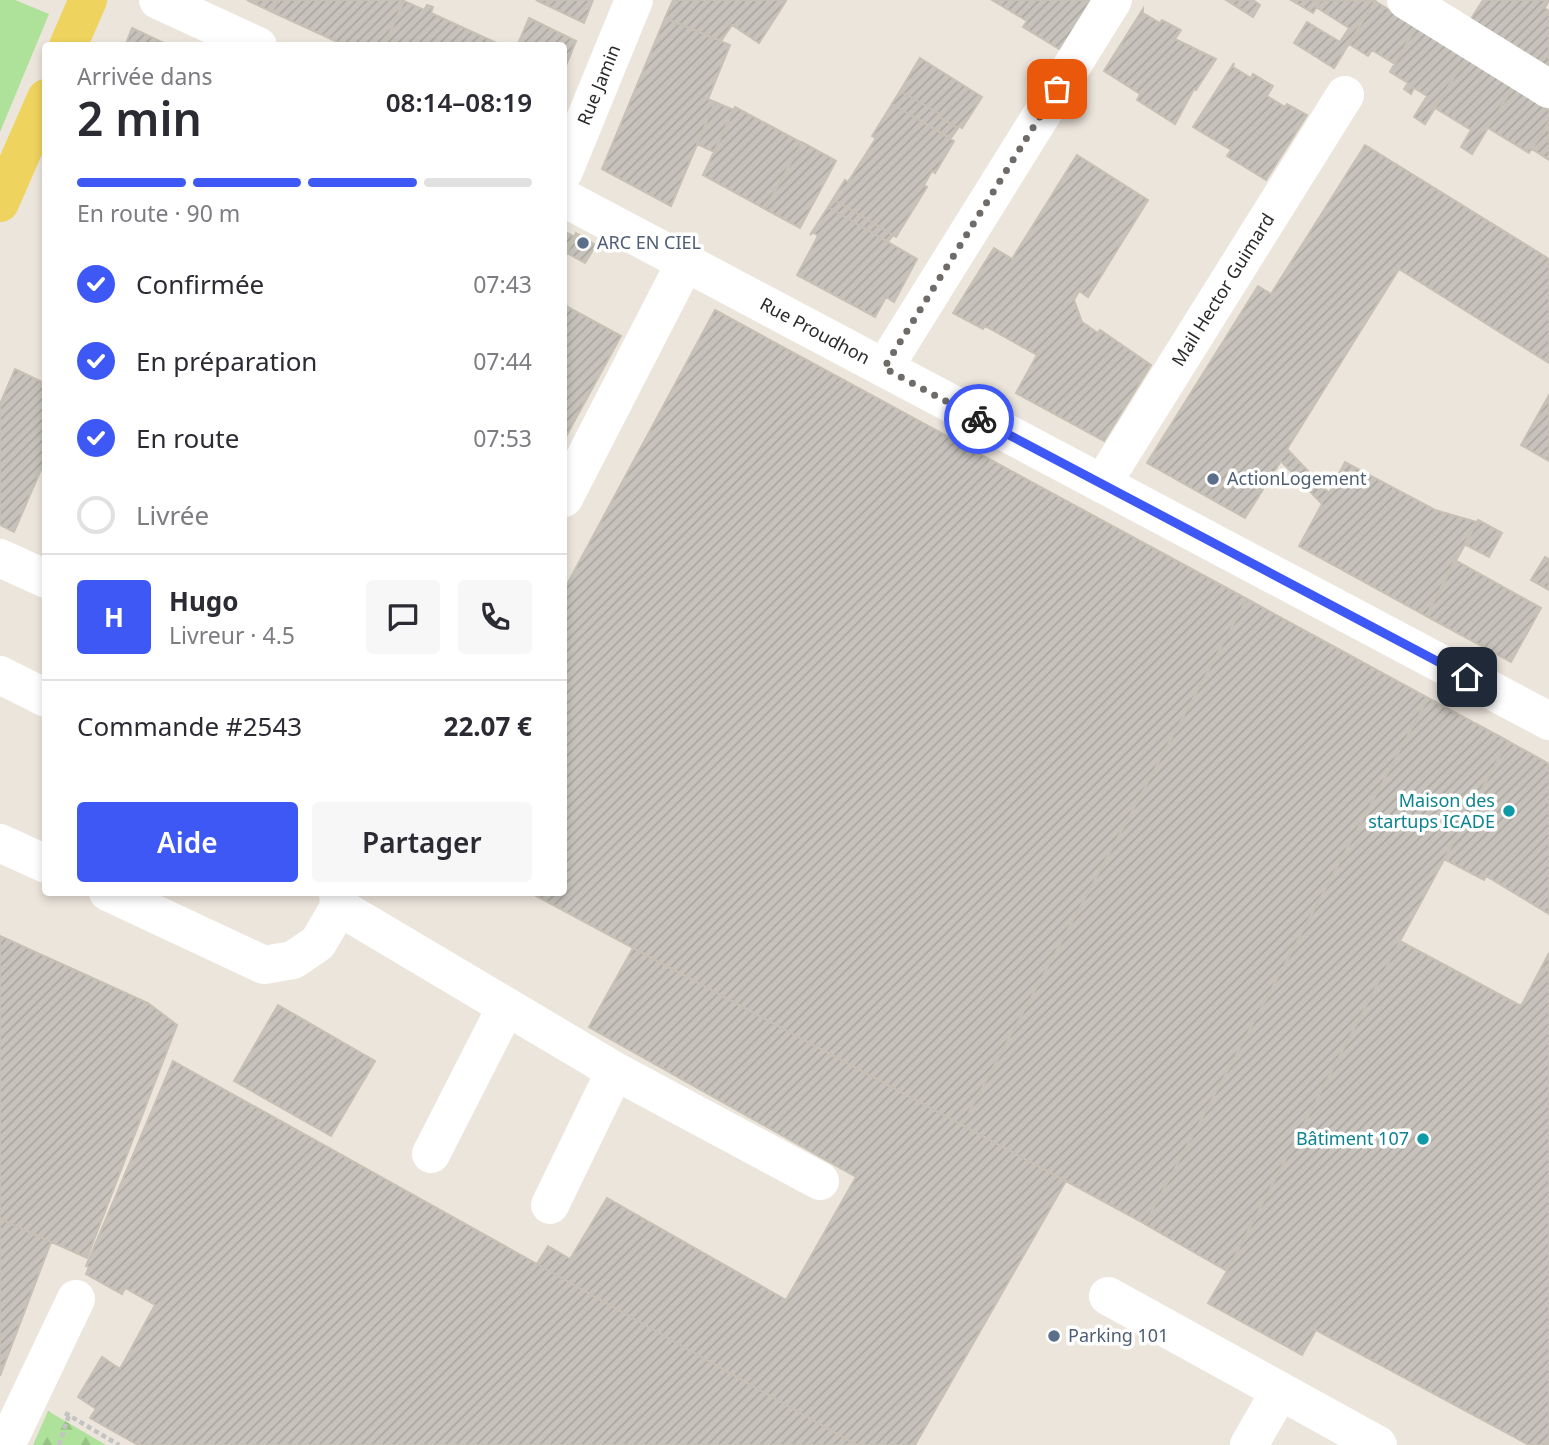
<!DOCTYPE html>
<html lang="fr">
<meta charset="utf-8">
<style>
:root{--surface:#fff;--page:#f7f7f7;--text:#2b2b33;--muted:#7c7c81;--line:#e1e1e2;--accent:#3e58f6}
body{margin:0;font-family:"Noto Sans",sans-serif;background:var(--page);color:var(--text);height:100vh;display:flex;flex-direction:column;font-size:26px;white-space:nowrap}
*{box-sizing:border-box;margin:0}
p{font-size:23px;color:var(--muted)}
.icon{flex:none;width:38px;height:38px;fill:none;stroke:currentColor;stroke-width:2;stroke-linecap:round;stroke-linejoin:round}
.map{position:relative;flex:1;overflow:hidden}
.details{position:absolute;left:42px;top:42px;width:525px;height:854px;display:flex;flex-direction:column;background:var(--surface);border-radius:7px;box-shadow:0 4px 10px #0003}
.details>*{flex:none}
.pin{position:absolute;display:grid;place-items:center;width:60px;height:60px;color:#fff;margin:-30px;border-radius:14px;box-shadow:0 4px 10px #0006}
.courier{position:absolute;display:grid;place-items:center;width:70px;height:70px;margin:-35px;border:5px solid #3e58f6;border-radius:50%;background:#fff;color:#222;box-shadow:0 2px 9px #0007}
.summary em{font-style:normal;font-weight:600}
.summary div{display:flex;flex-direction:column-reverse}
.summary{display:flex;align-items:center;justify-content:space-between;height:119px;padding:0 35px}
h1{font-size:46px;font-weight:600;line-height:52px}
.bar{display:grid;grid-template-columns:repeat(4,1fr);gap:10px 7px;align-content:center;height:84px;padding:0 35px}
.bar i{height:9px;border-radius:5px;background:var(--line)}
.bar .on{background:var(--accent)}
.bar p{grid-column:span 4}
.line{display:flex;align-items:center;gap:18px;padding:0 35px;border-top:2px solid var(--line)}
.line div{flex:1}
.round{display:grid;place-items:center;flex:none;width:74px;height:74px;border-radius:7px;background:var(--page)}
ol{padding:0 35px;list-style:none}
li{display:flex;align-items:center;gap:21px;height:77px}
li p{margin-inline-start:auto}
li .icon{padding:7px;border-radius:50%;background:var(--accent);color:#fff;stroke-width:4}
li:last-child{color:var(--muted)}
li i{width:38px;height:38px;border:4px solid var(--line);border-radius:50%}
.button{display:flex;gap:14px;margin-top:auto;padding:14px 35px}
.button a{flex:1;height:80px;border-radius:7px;background:var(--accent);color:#fff;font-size:28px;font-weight:600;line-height:80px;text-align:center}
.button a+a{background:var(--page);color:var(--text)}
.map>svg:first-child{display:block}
</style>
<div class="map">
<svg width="1549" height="1445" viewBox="0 0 1549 1445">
<defs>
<pattern id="forest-firs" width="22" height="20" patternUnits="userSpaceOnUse" patternTransform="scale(1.75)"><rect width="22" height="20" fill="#aee199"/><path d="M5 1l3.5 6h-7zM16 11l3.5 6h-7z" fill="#96c184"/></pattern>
<pattern id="building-hatch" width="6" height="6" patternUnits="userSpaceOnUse" patternTransform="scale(1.75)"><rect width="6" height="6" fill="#c7c2bb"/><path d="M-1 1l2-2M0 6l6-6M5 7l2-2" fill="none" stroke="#aba7a1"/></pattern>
</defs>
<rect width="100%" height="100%" fill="#ece5dc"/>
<path fill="#aee199" d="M0,0H15L49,14L0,132Z"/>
<path fill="url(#forest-firs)" d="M48,1411L106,1445H33Z"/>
<path fill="url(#building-hatch)" stroke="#c7c1b5" stroke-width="2" d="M247,0H278L272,12Z
M278,0H404L384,46H346L272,12Z
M536,0H593L584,23Z
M673,0H784L786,1L759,43L732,25L721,41L665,18Z
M992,0H1091L1061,50L1023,27L1027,21Z
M1226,0H1253L1260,5L1253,17Z
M1291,0H1321L1313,13Z
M1321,0L1375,1L1334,68L1294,43L1307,22L1340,42L1349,28L1316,7Z
M1483,0H1549L1545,8L1549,11V68L1471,19Z
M404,1L424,10L427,5L433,7L431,13L503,46H384Z
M1375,1L1416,27L1395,64L1372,50L1368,56L1349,44Z
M1143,9V13L1160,23L1162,20L1181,30L1175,39L1216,59L1196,90L1194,89L1175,124L1137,100L1140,94L1104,71Z
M529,18L576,41L564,70V46H517Z
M665,18L730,45L708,99L715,102L671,206L602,169Z
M1416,27L1466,58L1425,124L1414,117L1427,96L1414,88L1411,94L1404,89L1408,83L1390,72Z
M132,28L170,46H125Z
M920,58L982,97L962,128L959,126L958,128L941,118L942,115L900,91Z
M1466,58L1513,87L1472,154L1461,147L1471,130L1435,108Z
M1234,63L1233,67L1251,78L1253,74L1273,86L1267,96L1285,107L1287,104L1307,115L1266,180L1227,156L1231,150L1193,127Z
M1513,87L1549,110V121L1529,153L1488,128Z
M900,91L942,115L941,118L958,128L951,138L892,104Z
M715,102L734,110L714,152L697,144Z
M892,104L954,141L935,173L932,171L924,185L927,187L896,237L833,199L845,180L848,182L876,138L872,136Z
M735,107L802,143L765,209L703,175Z
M1549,121V160L1532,149Z
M802,142L836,161L800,228L765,209Z
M1365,145L1549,259V363L1399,269L1287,449L1329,493L1345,462L1435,510L1477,522L1426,616L1299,546L1322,504L1281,461L1245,518L1147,463L1258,286L1271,294Z
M1077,155L1148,200L1088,297L1079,291L1074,300L1082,322L1098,333L1100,330L1151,365L1104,441L1016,393L1037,355L985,326L983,329L953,313L994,248L1012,259Z
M833,199L893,235L888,242L828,207Z
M828,207L917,259L894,302L886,297L875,317L797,275L818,236L813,232L810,235Z
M564,231L573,236L564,260Z
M576,233L596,245L585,263L567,253Z
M564,305L621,336L564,440Z
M715,310L1247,599L962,1125L529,892H564V590Z
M15,369L46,384V458L14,532L0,525V404Z
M1549,395V461L1521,445Z
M1478,520L1502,533L1489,557L1464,544Z
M1545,557L1549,559V590L1531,580Z
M1455,560L1541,608L1511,662L1426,616Z
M1247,599L1428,698L1145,1224L962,1125Z
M1428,698L1508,741L1400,941L1227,1271L1145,1224Z
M1508,741L1549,764V914L1486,876L1484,880L1444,859Z
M0,936L148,1003L177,1025L87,1258L0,1219Z
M1400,941L1521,1006L1549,953V1445H1529L1316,1330L1302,1355L1208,1303L1227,1271Z
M633,948L1066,1181L915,1445H857L537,1264L548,1246L570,1259L607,1198L786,1300L856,1177L589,1027Z
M278,1005L375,1061L331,1136L234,1081Z
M173,1061L537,1264L857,1445H138L90,1418L96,1409L78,1397L102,1357L120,1369L155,1305L125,1288L122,1294L86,1274L89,1267L86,1266Z
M0,1219L51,1242L0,1376Z"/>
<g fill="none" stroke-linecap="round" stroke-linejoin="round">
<path stroke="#c3c3c3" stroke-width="4.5" stroke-dasharray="5 3.5" stroke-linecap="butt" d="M65,1413L119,1445
M59,1445L69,1415"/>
<g stroke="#fff" stroke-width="38">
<path d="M158,0L258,46"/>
<path d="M1406,0L1549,89"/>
<path id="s1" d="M564,171L634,0"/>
<path id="s2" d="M564,198L1549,721"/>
<path d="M884,368L1113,0"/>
<path id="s3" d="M1102,484L1345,95"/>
<path d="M564,498L685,263"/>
<path d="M0,558L46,579"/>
<path d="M0,675L46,698"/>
<path d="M0,843L46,864"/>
<path d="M108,892L264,965L293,960L318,943L339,907L338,892"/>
<path d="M339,907L615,1071L820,1181"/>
<path d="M431,1154L506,1007"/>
<path d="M550,1205L615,1071"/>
<path d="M1108,1296L1378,1445"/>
<path d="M1,1445L12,1433L76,1299"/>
<path d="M1249,1445L1280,1391"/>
</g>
<path stroke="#eed35e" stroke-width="38" d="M68,46L88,0
M0,203L46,98"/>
</g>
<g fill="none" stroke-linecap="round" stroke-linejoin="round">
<path stroke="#6e6b68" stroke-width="7" stroke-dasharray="0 12.6" d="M979,419L884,368L1057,89"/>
<path stroke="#3e58f6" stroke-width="9" d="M979,419L1467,677"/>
</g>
<g fill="#5c6f8a" stroke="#fff" stroke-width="2.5">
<circle cx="583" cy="243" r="7"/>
<circle cx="1213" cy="479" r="7"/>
<circle cx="1054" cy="1336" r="7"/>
</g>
<g fill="#0f9aa8" stroke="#fff" stroke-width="2.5">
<circle cx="1509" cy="811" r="7"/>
<circle cx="1423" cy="1139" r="7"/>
</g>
<g text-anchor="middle" stroke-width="7" stroke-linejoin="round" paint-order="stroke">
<g font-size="18" fill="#2a2a2a" stroke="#fff">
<text dy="6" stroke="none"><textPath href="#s1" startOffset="93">Rue Jamin</textPath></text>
<text dy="6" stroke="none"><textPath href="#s3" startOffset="229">Mail Hector Guimard</textPath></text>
<text dy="6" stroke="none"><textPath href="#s2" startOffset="284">Rue Proudhon</textPath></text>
</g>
<g font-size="18" fill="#4e5e75" stroke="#fff" text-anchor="start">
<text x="597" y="249">ARC EN CIEL</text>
<text x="1227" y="485">ActionLogement</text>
<text x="1068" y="1342">Parking 101</text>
</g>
<g font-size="18" fill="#0d838f" stroke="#fff" text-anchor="end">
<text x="1495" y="807">Maison des<tspan x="1495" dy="21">startups ICADE</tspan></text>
<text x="1409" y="1145">Bâtiment 107</text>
</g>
</g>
</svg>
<div class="pin" style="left:1057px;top:89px;background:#ea580c"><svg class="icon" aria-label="bag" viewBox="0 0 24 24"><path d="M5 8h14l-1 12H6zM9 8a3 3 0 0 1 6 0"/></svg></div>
<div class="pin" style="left:1467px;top:677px;background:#1f2937"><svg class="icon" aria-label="home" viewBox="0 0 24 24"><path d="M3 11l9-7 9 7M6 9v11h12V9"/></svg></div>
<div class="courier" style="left:979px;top:419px"><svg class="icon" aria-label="bike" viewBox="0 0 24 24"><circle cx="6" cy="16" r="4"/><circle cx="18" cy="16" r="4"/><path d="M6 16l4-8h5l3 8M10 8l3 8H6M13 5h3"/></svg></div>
<section class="details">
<div class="summary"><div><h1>2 min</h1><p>Arrivée dans</p></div><em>08:14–08:19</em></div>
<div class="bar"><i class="on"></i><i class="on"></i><i class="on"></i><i></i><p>En route · 90 m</p></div>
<ol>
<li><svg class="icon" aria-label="check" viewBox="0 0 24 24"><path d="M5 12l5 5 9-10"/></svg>Confirmée<p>07:43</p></li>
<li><svg class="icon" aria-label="check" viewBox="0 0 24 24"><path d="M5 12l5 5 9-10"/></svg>En préparation<p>07:44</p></li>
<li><svg class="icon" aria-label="check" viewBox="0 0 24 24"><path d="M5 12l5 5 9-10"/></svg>En route<p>07:53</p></li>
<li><i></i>Livrée</li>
</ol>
<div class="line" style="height:126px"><b class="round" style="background:var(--accent);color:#fff">H</b><div><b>Hugo</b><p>Livreur · 4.5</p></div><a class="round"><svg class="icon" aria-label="chat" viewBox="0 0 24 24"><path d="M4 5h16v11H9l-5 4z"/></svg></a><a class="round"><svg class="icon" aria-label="phone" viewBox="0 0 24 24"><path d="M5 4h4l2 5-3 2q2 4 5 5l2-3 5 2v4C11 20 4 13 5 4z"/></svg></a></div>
<div class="line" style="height:91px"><div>Commande #2543</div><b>22.07 €</b></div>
<div class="button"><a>Aide</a><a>Partager</a></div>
</section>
</div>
